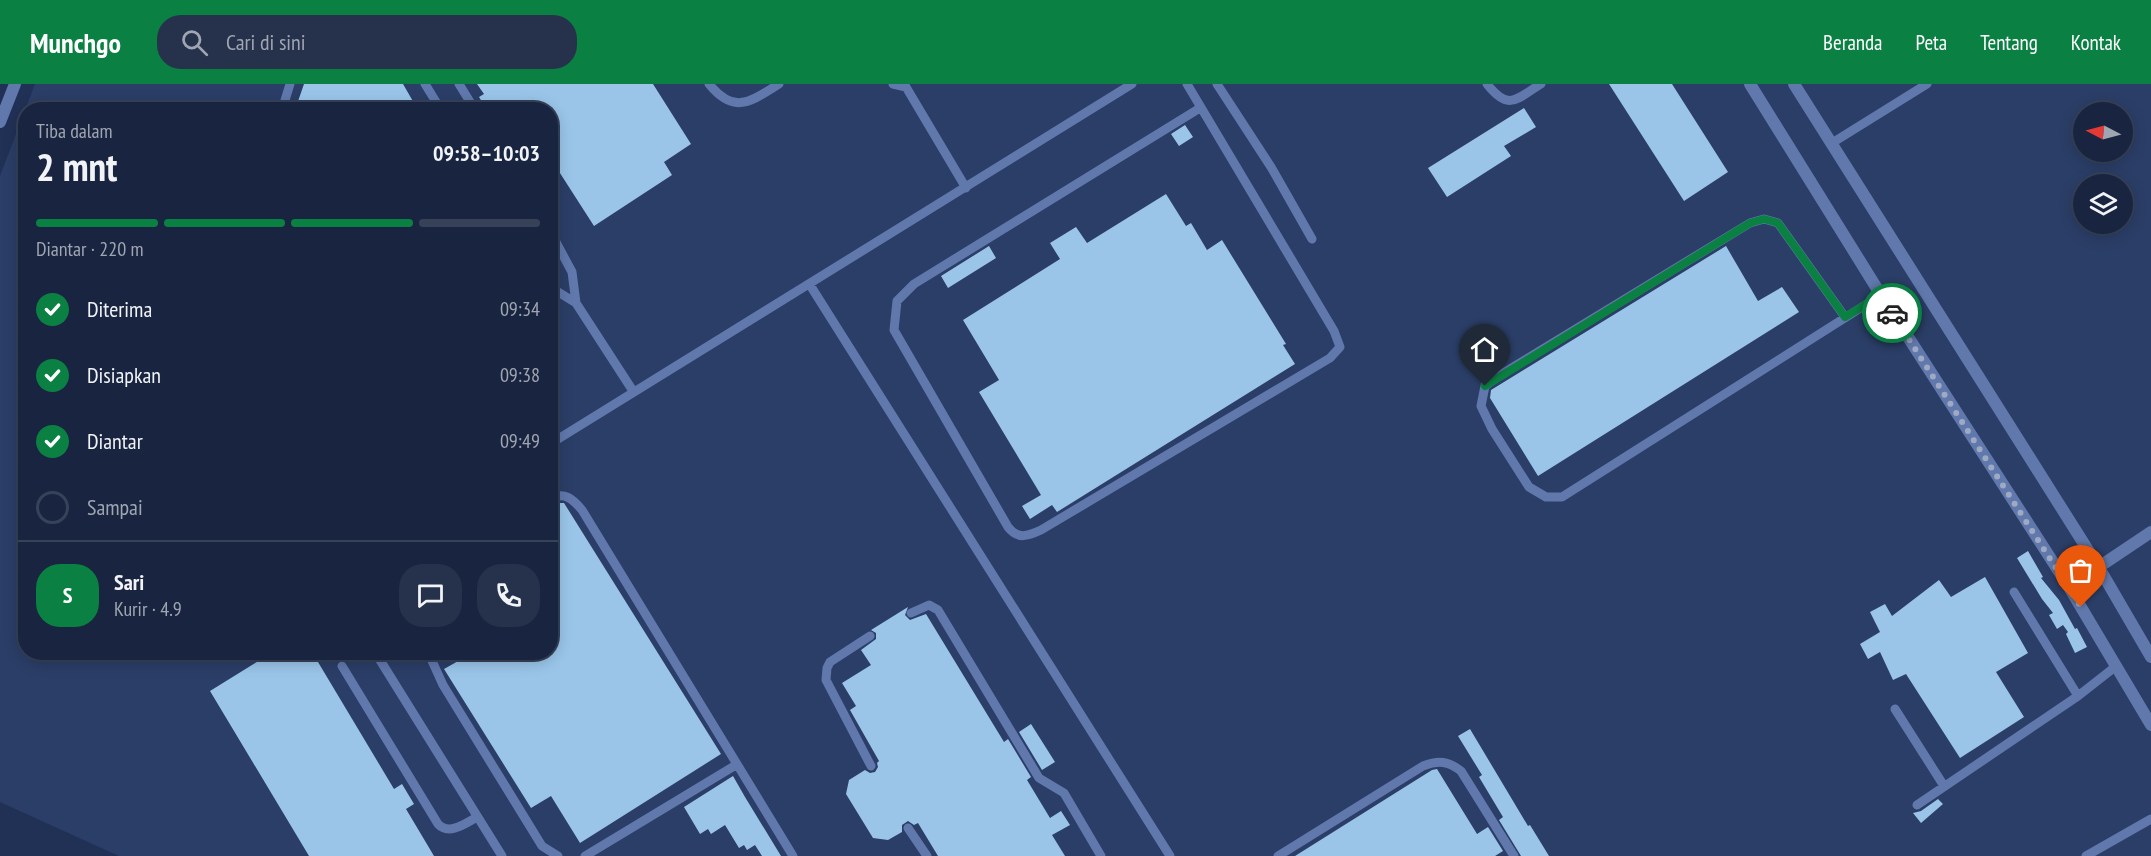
<!DOCTYPE html>
<html lang="id">
<meta charset="utf-8">
<style>
:root{--surface:#192540;--page:#26314b;--text:#f1f3f6;--muted:#9fa5b1;--line:#374259;--accent:#0b8043}
body{margin:0;font-family:"PT Sans Narrow",sans-serif;background:var(--page);color:var(--text);height:100vh;display:flex;flex-direction:column;font-size:22px;white-space:nowrap}
*{box-sizing:border-box;margin:0}
p{font-size:20px;color:var(--muted)}
.icon{flex:none;width:33px;height:33px;fill:none;stroke:currentColor;stroke-width:2;stroke-linecap:round;stroke-linejoin:round}
.map{position:relative;flex:1;overflow:hidden}
.panel{position:absolute;left:18px;top:18px;width:540px;height:558px;display:flex;flex-direction:column;background:var(--surface);border-radius:24px;box-shadow:0 3px 15px #0003,0 0 0 2px var(--line)}
.panel>*{flex:none}
.needle{width:39px;rotate:276deg}
.tools{position:absolute;left:2073px;top:18px;display:grid;gap:12px}
.tools a{display:grid;place-items:center;width:60px;height:60px;border-radius:50%;background:var(--surface);box-shadow:0 3px 15px #0003,0 0 0 2px var(--line);font-size:30px}
.pin{position:absolute;display:grid;place-items:center;width:51px;height:51px;color:#fff;margin:-62px -26px;border-radius:50% 50% 50% 0;rotate:-45deg;box-shadow:0 0 6px #0007}
.pin .icon{rotate:45deg}
.courier{position:absolute;display:grid;place-items:center;width:60px;height:60px;margin:-30px;border:4px solid #0b8043;border-radius:50%;background:#fff;color:#222;box-shadow:0 2px 8px #0007}
.summary em{font-style:normal;font-weight:800}
.summary div{display:flex;flex-direction:column-reverse}
.summary{display:flex;align-items:center;justify-content:space-between;height:102px;padding:0 18px}
h1{font-size:39px;font-weight:800;line-height:45px}
.bar{display:grid;grid-template-columns:repeat(4,1fr);gap:9px 6px;align-content:center;height:72px;padding:0 18px}
.bar i{height:8px;border-radius:4px;background:var(--line)}
.bar .selected{background:var(--accent)}
.bar p{grid-column:span 4}
.line{display:flex;align-items:center;gap:15px;padding:0 18px;border-top:2px solid var(--line)}
.line div{flex:1}
.round{display:grid;place-items:center;flex:none;width:63px;height:63px;border-radius:24px;background:var(--page)}
ol{padding:0 18px;list-style:none}
li{display:flex;align-items:center;gap:18px;height:66px}
li p{margin-inline-start:auto}
li .icon{padding:6px;border-radius:50%;background:var(--accent);color:#fff;stroke-width:4}
li:last-child{color:var(--muted)}
li i{width:33px;height:33px;border:3px solid var(--line);border-radius:50%}
header{display:flex;align-items:center;gap:36px;box-sizing:border-box;height:84px;padding:0 30px;background:var(--accent);color:#fff}
header strong{font-size:28px}
nav{display:flex;gap:33px;margin-inline-start:auto;font-size:21px}
.search{width:420px;height:54px;background:var(--page);display:flex;align-items:center;gap:15px;box-sizing:border-box;padding:0 21px;border-radius:24px;color:var(--muted);font-size:22px}
.map>svg:first-child{display:block}
</style>
<header>
<strong>Munchgo</strong>
<div class="search"><svg class="icon" aria-label="search" viewBox="0 0 24 24"><circle cx="10" cy="10" r="6"/><path d="M15 15l6 6"/></svg>Cari di sini</div>
<nav><a>Beranda</a><a>Peta</a><a>Tentang</a><a>Kontak</a></nav>
</header>
<div class="map">
<svg width="2151" height="772" viewBox="0 0 2151 772">
<rect width="100%" height="100%" fill="#213156"/>
<path fill="#2b3e67" fill-rule="evenodd" d="M35,0H2151V772H119L0,718V92ZM26,26H550V568H26ZM2084,28H2122V68H2084ZM2084,100H2122V140H2084Z"/>
<path fill="#9ac5e9" d="M304,0H403L418,26H295Z
M477,0H653L691,60L664,78L672,91L594,142L558,86L550,90V26H487L479,13L484,10Z
M1609,0H1672L1728,88L1684,117Z
M1524,24L1536,43L1504,62L1511,72L1447,113L1428,84Z
M1185,41L1193,53L1179,62L1171,50Z
M1166,110L1186,142L1191,139L1207,166L1222,156L1286,260L1283,261L1295,280L1057,428L1052,421L1030,435L1022,422L1041,411L979,308L999,296L963,236L1060,175L1050,159L1076,143L1087,159Z
M989,162L996,174L948,204L941,192Z
M1726,162L1758,217L1782,203L1799,228L1538,392L1490,314L1491,306Z
M560,419H564L721,670L580,759L551,712L531,724L444,585L460,576L455,568H550V423Z
M2028,467L2043,493L2041,494L2059,516L2075,545L2071,547L2077,544L2087,563L2075,569L2066,550L2068,548L2063,541L2057,545L2049,531L2053,529L2042,515L2017,474Z
M1985,493L2028,569L1996,588L2024,633L1960,674L1906,590L1893,596L1880,568L1868,575L1860,560L1880,548L1870,528L1885,520L1892,532L1939,496L1951,513Z
M908,523L905,531L910,536L926,530L1004,658L1008,655L1031,693L1027,696L1050,734L1061,727L1070,741L1052,751L1065,772H938L918,739L914,741L908,737L902,741V748L888,756L873,754L846,710L849,696L865,686L870,689L875,688L878,683L877,679L879,677L850,626L856,622L842,599L871,581L861,566L876,555V549L871,546Z
M273,568H312L394,705L402,700L414,720L406,725L434,772H309L210,607Z
M1031,640L1055,678L1042,686L1019,648Z
M1470,645L1528,742L1530,741L1549,772H1521L1499,736L1503,733L1479,693L1482,691L1458,652Z
M1437,685L1477,750L1488,743L1503,767L1495,772H1295L1432,686Z
M733,692L745,713L781,772H762L755,761L747,766L744,761L739,764L725,741L711,750L708,745L700,750L684,723Z
M1938,715L1943,720L1921,739L1913,729L1921,727Z"/>
<g fill="none" stroke-linecap="round" stroke-linejoin="round">
<path stroke="#6078ac" stroke-width="9" d="M425,0L441,26
M459,0L475,26
M709,0C734,31 750,18 779,0
M893,0L906,3L966,104
M1187,0L1334,247L1340,263L1330,274L1041,446C1028,452 1018,456 1008,443L894,246L897,217L914,200L1200,24
M1217,0L1271,83L1312,155
M1487,0C1509,28 1516,15 1541,0
M282,26L290,0
M1832,59L1927,0
M550,147L572,188L576,219
M810,201L1170,772
M550,203L576,219L633,307
M1845,233L1778,139L1764,135L1750,139L1500,291L1485,302L1481,322L1492,345L1529,403L1546,413H1562L1881,211
M550,360L1132,0
M550,415C564,407 573,415 582,426L793,772
M2014,508L2078,612L2115,583
M911,529L929,521L938,526L1039,694L1064,709L1101,772
M870,552L830,578L827,584L826,596L871,682
M375,568L502,772
M428,568L443,601L542,762L558,772
M342,582L438,740C449,752 466,739 477,733
M1895,625L1944,702
M1917,721L2078,612
M908,744L927,772
M585,772L736,681
M1278,772L1423,682C1439,676 1448,677 1461,687L1514,772
M2086,772L2151,735"/>
<path stroke="#6078ac" stroke-width="12" d="M1750,0L1881,211L2069,503L2151,641
M1794,0L2098,482L2151,573
M0,38L15,0
M2069,503L2151,448"/>
</g>
<g fill="none" stroke-linecap="round" stroke-linejoin="round">
<path stroke="#9eaac3" stroke-width="6" stroke-dasharray="0 10.8" d="M1892,229L2081,523"/>
<path stroke="#0b8043" stroke-width="8" d="M1485,302L1750,139L1764,135L1778,139L1845,233L1881,211L1892,229"/>
</g>
</svg>
<div class="tools">
<a><svg class="needle" viewBox="-14 -14 28 28"><path d="M0-13l5 13h-10z" fill="#e53935"/><path d="M0 13l5-13h-10z" fill="#9fa5b1"/></svg></a>
<a><svg class="icon" aria-label="layers" viewBox="0 0 24 24"><path d="M12 4l9 5-9 5-9-5zM3 14l9 5 9-5"/></svg></a>
</div>
<div class="pin" style="left:2081px;top:523px;background:#ea580c"><svg class="icon" aria-label="bag" viewBox="0 0 24 24"><path d="M5 8h14l-1 12H6zM9 8a3 3 0 0 1 6 0"/></svg></div>
<div class="pin" style="left:1485px;top:302px;background:#1f2937"><svg class="icon" aria-label="home" viewBox="0 0 24 24"><path d="M3 11l9-7 9 7M6 9v11h12V9"/></svg></div>
<div class="courier" style="left:1892px;top:229px"><svg class="icon" aria-label="car" viewBox="0 0 24 24"><path d="M5 17H2v-5l4-1 3-4h7l3 4 3 1v5h-3M9 17h6M6 11h13"/><circle cx="7" cy="17" r="2"/><circle cx="17" cy="17" r="2"/></svg></div>
<section class="panel">
<div class="summary"><div><h1>2 mnt</h1><p>Tiba dalam</p></div><em>09:58–10:03</em></div>
<div class="bar"><i class="selected"></i><i class="selected"></i><i class="selected"></i><i></i><p>Diantar · 220 m</p></div>
<ol>
<li><svg class="icon" aria-label="check" viewBox="0 0 24 24"><path d="M5 12l5 5 9-10"/></svg>Diterima<p>09:34</p></li>
<li><svg class="icon" aria-label="check" viewBox="0 0 24 24"><path d="M5 12l5 5 9-10"/></svg>Disiapkan<p>09:38</p></li>
<li><svg class="icon" aria-label="check" viewBox="0 0 24 24"><path d="M5 12l5 5 9-10"/></svg>Diantar<p>09:49</p></li>
<li><i></i>Sampai</li>
</ol>
<div class="line" style="height:108px"><b class="round" style="background:var(--accent);color:#fff">S</b><div><b>Sari</b><p>Kurir · 4.9</p></div><a class="round"><svg class="icon" aria-label="chat" viewBox="0 0 24 24"><path d="M4 5h16v11H9l-5 4z"/></svg></a><a class="round"><svg class="icon" aria-label="phone" viewBox="0 0 24 24"><path d="M5 4h4l2 5-3 2q2 4 5 5l2-3 5 2v4C11 20 4 13 5 4z"/></svg></a></div>
</section>
</div>
